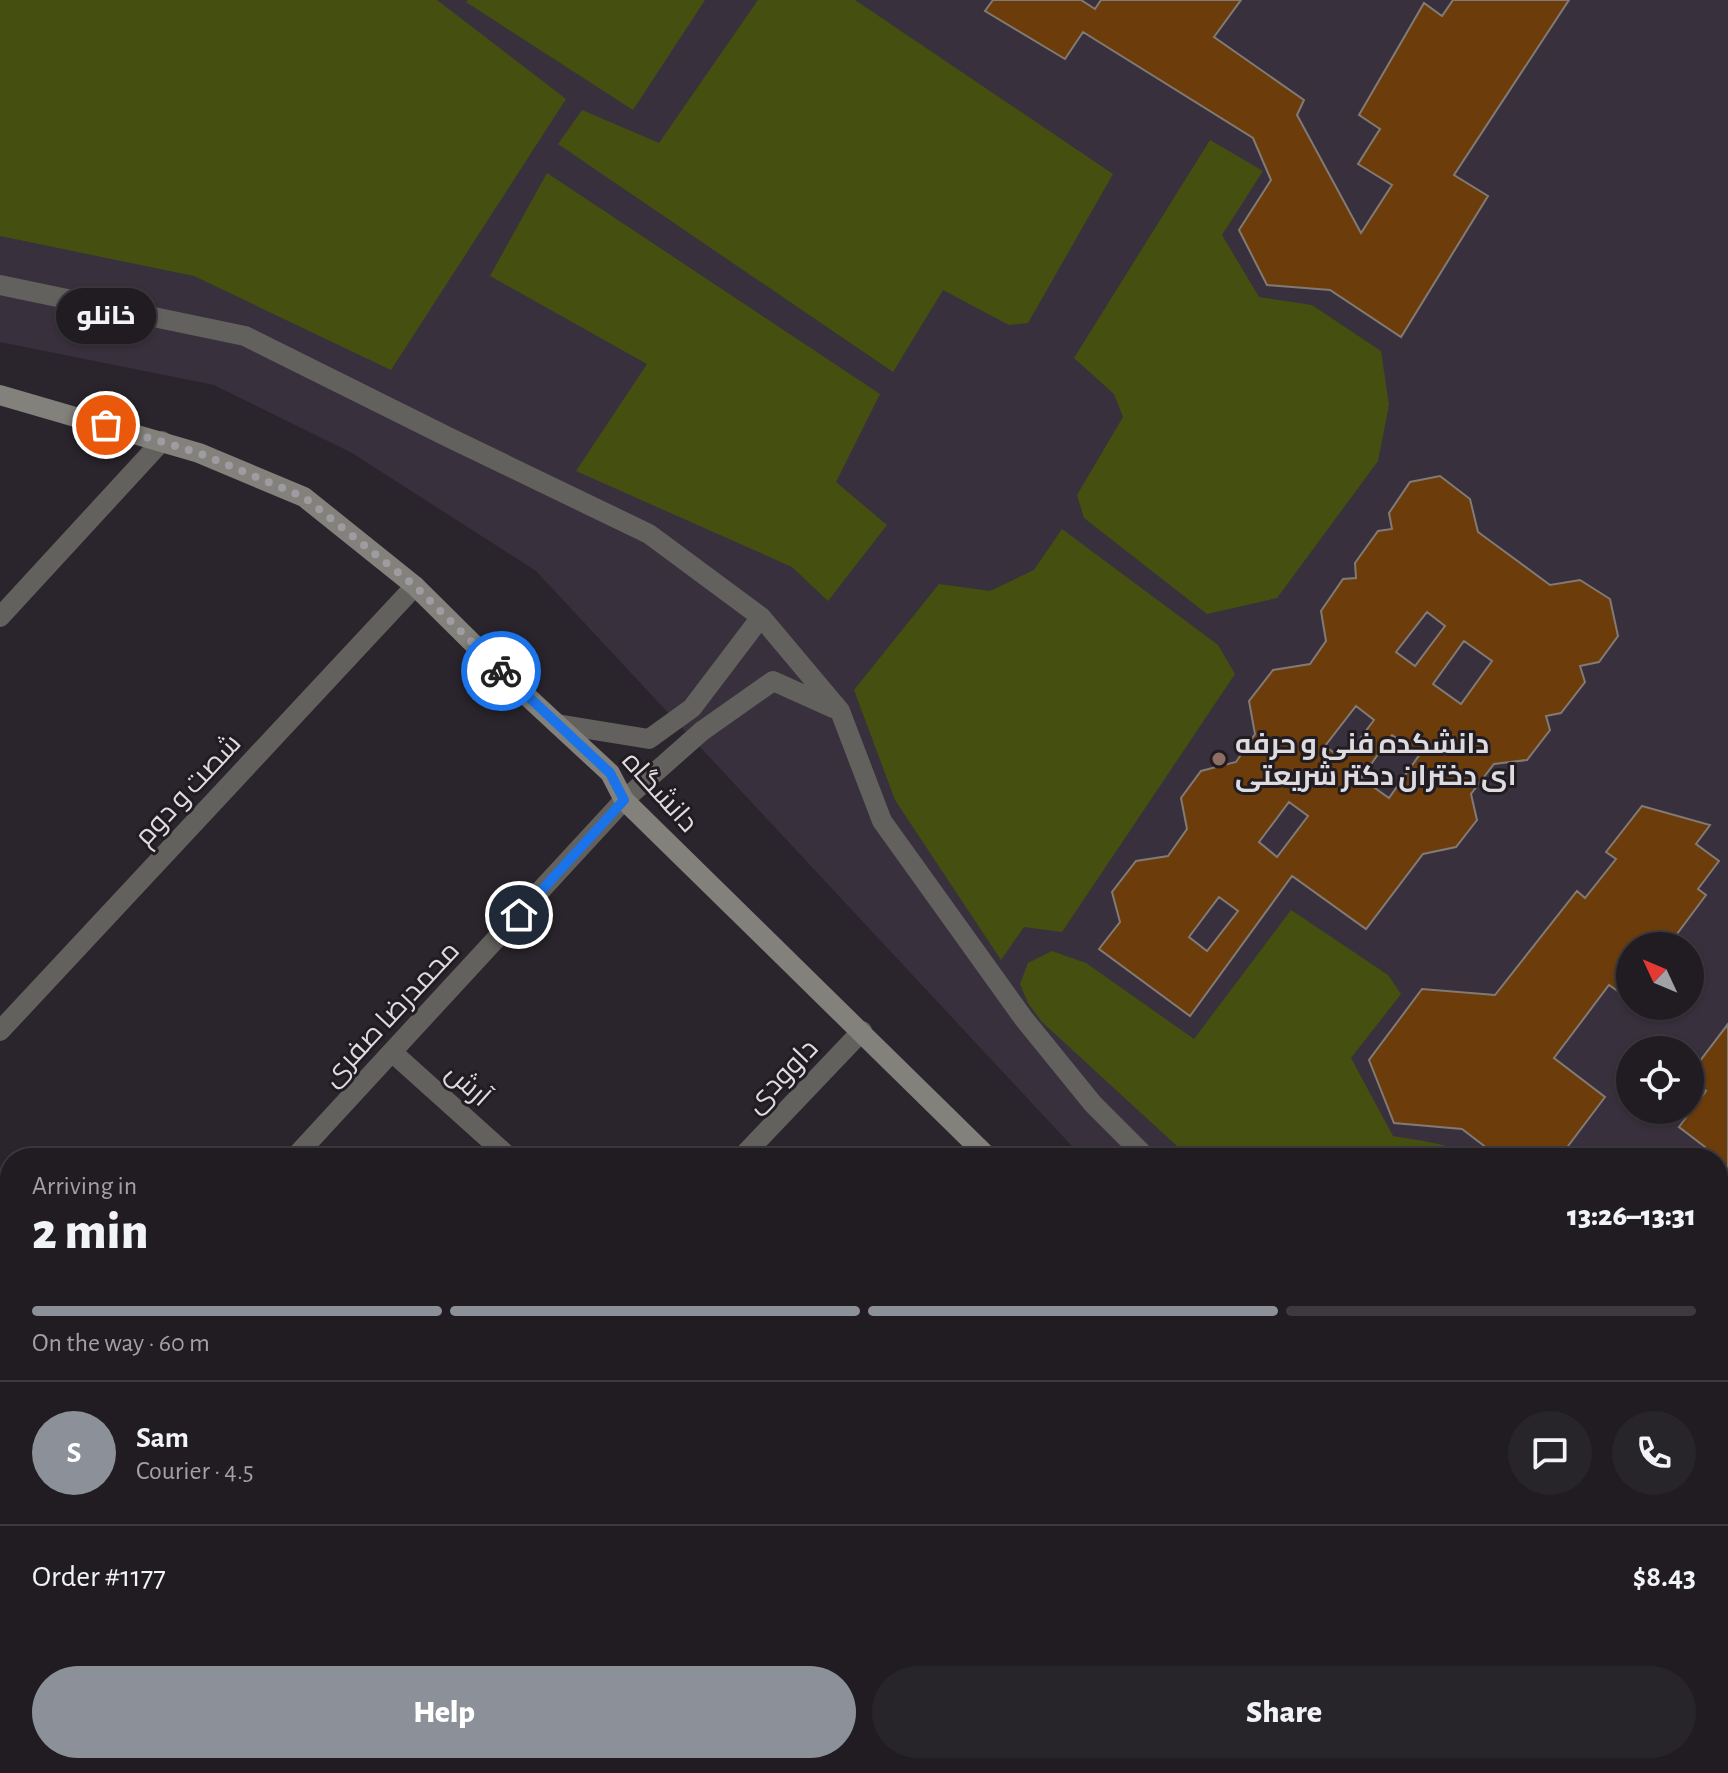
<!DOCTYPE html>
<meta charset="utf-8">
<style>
:root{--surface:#201c21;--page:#28252a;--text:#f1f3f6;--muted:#a2a1a5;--line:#3d3a3f;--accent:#8c9099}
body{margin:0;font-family:"Alegreya Sans",Cairo,sans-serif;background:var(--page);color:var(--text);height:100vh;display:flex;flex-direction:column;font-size:30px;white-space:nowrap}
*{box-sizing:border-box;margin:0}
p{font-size:26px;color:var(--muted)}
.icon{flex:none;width:44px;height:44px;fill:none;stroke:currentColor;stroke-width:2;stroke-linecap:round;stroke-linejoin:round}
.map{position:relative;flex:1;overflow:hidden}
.details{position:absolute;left:0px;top:1148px;width:1728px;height:626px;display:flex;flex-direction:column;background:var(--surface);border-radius:32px 32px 0 0;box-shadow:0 2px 6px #0004,0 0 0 2px var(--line)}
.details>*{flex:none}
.needle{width:52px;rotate:314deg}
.tools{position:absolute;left:1616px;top:932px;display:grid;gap:16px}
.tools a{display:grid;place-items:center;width:88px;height:88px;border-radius:50%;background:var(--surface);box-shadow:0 2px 6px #0004,0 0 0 2px var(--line);font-size:40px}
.pin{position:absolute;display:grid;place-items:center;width:68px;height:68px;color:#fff;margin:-34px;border:4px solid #fff;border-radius:50%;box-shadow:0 2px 8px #0007}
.courier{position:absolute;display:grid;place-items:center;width:80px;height:80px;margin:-40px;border:6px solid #1a73e8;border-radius:50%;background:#fff;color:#222;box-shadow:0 2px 10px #0007}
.bubble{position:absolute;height:56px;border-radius:28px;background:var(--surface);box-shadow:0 2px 6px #0004,0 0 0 2px var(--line);font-size:26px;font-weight:800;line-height:56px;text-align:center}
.overview em{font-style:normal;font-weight:800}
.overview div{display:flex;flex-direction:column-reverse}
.overview{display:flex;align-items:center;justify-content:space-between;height:136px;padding:0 32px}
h1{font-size:52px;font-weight:800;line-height:60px}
.bar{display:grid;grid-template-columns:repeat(4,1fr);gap:12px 8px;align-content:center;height:96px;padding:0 32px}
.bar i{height:10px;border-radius:6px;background:var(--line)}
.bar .current{background:var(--accent)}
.bar p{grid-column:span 4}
.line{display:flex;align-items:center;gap:20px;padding:0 32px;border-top:2px solid var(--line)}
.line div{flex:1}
.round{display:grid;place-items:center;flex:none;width:84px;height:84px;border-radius:42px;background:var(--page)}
.primary-button{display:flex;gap:16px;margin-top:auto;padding:16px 32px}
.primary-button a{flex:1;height:92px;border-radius:48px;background:var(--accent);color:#fff;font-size:32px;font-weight:800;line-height:92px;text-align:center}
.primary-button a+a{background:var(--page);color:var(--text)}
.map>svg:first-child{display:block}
</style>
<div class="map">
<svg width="1728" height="1773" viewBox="0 0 1728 1773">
<rect width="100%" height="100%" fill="#2a252c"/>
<path fill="#38303c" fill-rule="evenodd" d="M0,0H1728V1480L1718,1476V1158H1083L536,571L352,453L214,385L0,342ZM1630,946H1690V1006H1630ZM1630,1050H1690V1110H1630Z"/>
<path fill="#455010" d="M0,0H437L566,99L391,370L194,276L0,236Z
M468,0H705L633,110L466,2Z
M758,0H855L1113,174L1028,323L1009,325L943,290L893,372L558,144L582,110L659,143Z
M1210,140L1263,171L1222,235L1259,297L1312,305L1381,351L1389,405L1378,461L1277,598L1207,614L1084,518L1077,495L1123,417L1114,394L1074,358Z
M547,173L880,394L836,482L887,525L828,601L792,567L576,471L647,364L490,276Z
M1062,529L1218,645L1235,674L1062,932L1024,927L1001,960L895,800L854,690L939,584L990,591L1034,570Z
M1291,910L1388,975L1401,994L1351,1058L1393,1136C1421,1141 1450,1143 1474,1158H1218L1178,1147L1041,1021L1028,1003L1020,984L1028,963L1052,951L1086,963L1194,1039Z
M1718,1309L1728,1315V1359L1718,1355Z
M1725,1601L1728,1602V1773H1640L1641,1764H1718V1609Z"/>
<path fill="#6c3d0b" stroke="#827a74" stroke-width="2" fill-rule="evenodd" d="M993,0H1081L1095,9L1101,0H1241L1214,37L1304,100L1297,115L1361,233L1392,185L1358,164L1380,129L1359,115L1424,3L1442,16L1453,0H1569L1454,175L1488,196L1401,337L1330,290L1267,285L1239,230L1271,180L1253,138L1083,32L1065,59L985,11Z
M1440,476L1470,499L1478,532L1550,585L1580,580L1610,599L1618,636L1599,662L1580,666L1585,682L1561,713L1546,716L1550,730L1527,760L1494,764L1471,794L1477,820L1456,847L1423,854L1366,929L1292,876L1190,1016L1099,949L1120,922L1112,892L1136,861L1168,856L1187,829L1181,798L1201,771L1236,762L1255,734L1249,701L1273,670L1310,664L1326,641L1321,611L1343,579L1356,578L1355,563L1378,531L1392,529L1389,513L1410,482ZM1427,612L1445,626L1415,666L1396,652ZM1464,641L1492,661L1461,704L1433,684ZM1356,706L1374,720L1344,760L1325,746ZM1392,735L1420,754L1389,798L1361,778ZM1289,802L1308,816L1277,857L1259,842ZM1219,897L1238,911L1207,951L1189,937Z
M1642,806L1710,825L1696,844L1719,861L1698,889L1706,895L1668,946H1630V986L1623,995L1609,985L1554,1058L1605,1097L1559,1158H1500L1462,1129L1394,1123L1369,1060L1422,989L1495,995L1577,891L1585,898L1616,859L1606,852Z
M1728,1024V1252L1718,1266V1158H1697L1705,1147L1679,1127L1706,1091L1690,1078V1074Z"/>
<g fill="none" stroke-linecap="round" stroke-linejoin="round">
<path stroke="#62615d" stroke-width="20" d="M0,285L245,336L450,438L649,534L761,617L840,711L882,821L1024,1019L1093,1104L1147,1158
M557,724L649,739L692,708L761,617
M624,800L702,731L773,681L833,708
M1718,1410L1728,1414"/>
<path stroke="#62615d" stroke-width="20" d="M0,617L162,441
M0,1031L415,586
M392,1052L510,1158
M294,1158L624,800
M741,1158L862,1031
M0,1379L10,1388
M0,1475L10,1464
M168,1773L176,1764
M559,1773L568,1764
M944,1773L952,1764
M1341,1773L1349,1764"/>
<path stroke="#83817b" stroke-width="20" d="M0,395L199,453L304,497L415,586L516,686L610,773L624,800L989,1158
M1718,1545L1728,1548
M0,1769L10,1773"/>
</g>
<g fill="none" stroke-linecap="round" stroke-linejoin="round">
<path stroke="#9f9ba0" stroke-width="8" stroke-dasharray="0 14.4" d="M106,425L199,453L304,497L415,586L501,671"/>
<path stroke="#1a73e8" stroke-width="10" d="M501,671L610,773L624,800L519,915"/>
</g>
<circle fill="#8d6e63" stroke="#201c22" stroke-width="3" cx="1219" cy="759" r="8"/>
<g text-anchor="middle" stroke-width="6" stroke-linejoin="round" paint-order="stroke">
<g font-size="28" font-weight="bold" fill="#dedbdf" stroke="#201c22" text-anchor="start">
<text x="1235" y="753">دانشکده فنی و حرفه<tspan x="1235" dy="32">ای دختران دکتر شریعتی</tspan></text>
</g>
<g font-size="28" fill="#dedbdf" stroke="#201c22">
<text transform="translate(187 789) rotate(-47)" y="10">شصت و دوم</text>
<text transform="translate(661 791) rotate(48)" y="10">دانشگاه</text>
<text transform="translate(390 1013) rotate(-47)" y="10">محمدرضا صفری</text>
<text transform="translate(781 1075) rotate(-46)" y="10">داوودی</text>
<text transform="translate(469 1084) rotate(42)" y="10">آرش</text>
</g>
</g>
</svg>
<div class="tools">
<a><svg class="needle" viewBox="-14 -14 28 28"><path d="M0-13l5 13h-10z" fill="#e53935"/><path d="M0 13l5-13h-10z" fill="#a2a1a5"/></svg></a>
<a><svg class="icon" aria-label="locate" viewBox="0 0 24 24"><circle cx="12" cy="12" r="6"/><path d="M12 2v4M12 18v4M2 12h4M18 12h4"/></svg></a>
</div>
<div class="pin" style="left:106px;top:425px;background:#ea580c"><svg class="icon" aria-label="bag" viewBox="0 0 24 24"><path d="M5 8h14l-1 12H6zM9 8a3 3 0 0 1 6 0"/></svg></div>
<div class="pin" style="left:519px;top:915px;background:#1f2937"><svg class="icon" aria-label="home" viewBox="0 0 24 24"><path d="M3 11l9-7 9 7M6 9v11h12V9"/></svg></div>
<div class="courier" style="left:501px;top:671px"><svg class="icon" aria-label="bike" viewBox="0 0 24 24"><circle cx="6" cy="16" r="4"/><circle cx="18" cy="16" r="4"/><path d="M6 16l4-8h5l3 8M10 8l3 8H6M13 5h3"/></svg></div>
<div class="bubble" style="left:56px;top:288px;width:100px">خانلو</div>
<section class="details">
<div class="overview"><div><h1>2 min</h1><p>Arriving in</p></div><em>13:26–13:31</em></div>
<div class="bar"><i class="current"></i><i class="current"></i><i class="current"></i><i></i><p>On the way · 60 m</p></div>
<div class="line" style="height:144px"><b class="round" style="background:var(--accent);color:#fff">S</b><div><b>Sam</b><p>Courier · 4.5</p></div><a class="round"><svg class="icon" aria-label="chat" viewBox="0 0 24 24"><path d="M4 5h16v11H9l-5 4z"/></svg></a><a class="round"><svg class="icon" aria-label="phone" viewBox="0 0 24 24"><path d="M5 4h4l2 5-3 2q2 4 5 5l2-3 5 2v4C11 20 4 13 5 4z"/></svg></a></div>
<div class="line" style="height:104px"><div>Order #1177</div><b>$8.43</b></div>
<div class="primary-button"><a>Help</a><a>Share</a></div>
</section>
</div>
